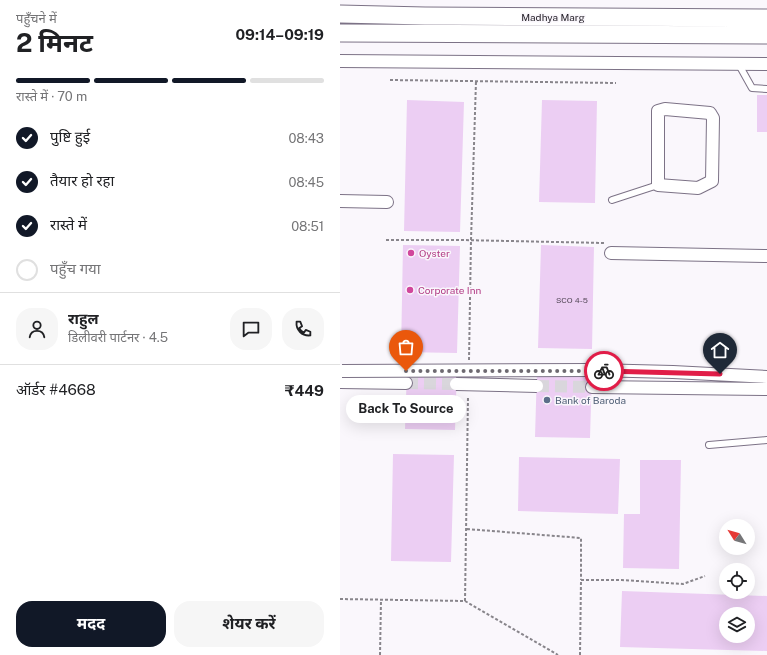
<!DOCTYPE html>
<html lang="hi">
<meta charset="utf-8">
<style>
:root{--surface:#fff;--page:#f6f6f6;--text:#202124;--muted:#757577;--line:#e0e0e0;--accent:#111827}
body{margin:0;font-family:"Public Sans","Noto Sans Devanagari",sans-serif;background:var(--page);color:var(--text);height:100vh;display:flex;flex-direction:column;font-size:15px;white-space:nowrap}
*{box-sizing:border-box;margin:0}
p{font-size:13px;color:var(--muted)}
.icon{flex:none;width:22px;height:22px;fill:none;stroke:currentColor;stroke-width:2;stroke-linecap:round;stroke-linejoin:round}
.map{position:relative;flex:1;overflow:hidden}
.drawer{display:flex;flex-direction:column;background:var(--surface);width:340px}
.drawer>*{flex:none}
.needle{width:26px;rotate:307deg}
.controls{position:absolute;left:379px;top:519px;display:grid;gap:8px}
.controls a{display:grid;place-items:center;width:36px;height:36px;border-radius:50%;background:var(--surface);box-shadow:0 4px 16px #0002;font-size:20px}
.pin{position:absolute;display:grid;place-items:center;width:34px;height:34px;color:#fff;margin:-41px -17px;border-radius:50% 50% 50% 0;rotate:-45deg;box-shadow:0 0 4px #0007}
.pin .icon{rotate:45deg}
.courier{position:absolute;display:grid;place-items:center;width:40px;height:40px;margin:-20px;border:3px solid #e11d48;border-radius:50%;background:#fff;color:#222;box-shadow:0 1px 5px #0007}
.bubble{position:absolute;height:28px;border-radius:14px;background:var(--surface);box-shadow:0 4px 16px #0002;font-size:13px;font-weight:700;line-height:28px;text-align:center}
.head em{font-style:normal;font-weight:700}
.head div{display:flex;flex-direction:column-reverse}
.head{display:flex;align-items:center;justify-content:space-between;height:68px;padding:0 16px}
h1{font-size:26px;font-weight:700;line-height:30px}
.bar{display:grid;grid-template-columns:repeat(4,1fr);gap:6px 4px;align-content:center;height:48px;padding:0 16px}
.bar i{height:5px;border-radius:3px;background:var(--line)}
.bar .current{background:var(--accent)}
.bar p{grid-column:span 4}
.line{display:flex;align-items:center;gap:10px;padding:0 16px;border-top:1px solid var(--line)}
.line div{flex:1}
.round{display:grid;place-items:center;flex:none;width:42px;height:42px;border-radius:16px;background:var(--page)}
ol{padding:0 16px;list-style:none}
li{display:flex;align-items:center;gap:12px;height:44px}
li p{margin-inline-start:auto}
li .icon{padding:4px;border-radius:50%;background:var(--accent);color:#fff;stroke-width:4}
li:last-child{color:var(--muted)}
li i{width:22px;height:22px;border:2px solid var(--line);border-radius:50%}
.button{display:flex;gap:8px;margin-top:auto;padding:8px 16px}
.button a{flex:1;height:46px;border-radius:16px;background:var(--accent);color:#fff;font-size:16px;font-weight:700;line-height:46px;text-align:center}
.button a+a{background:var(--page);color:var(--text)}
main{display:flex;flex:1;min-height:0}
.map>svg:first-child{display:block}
</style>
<main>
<section class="drawer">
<div class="head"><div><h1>2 मिनट</h1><p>पहुँचने में</p></div><em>09:14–09:19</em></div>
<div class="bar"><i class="current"></i><i class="current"></i><i class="current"></i><i></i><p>रास्ते में · 70 m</p></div>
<ol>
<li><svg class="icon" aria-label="check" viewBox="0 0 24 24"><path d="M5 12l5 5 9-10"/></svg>पुष्टि हुई<p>08:43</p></li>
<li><svg class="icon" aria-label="check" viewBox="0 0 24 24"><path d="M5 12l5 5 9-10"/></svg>तैयार हो रहा<p>08:45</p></li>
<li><svg class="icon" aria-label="check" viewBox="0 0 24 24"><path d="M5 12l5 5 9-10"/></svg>रास्ते में<p>08:51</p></li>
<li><i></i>पहुँच गया</li>
</ol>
<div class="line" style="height:72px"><a class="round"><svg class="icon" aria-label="person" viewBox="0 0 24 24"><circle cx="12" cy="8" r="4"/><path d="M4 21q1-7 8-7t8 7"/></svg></a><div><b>राहुल</b><p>डिलीवरी पार्टनर · 4.5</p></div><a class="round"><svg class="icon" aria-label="chat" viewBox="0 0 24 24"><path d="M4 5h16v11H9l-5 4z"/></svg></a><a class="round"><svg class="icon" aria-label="phone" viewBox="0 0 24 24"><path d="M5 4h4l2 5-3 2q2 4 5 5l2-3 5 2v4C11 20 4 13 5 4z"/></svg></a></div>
<div class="line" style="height:52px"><div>ऑर्डर #4668</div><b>₹449</b></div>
<div class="button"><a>मदद</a><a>शेयर करें</a></div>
</section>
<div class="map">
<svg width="427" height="655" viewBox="0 0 427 655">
<rect width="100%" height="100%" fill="#faf7fc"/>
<path fill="#eccef3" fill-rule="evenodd" d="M417,95H427V132H417Z
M67,100L124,102L120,232L64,231Z
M202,100L257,101L255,203L199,202Z
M63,245L120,246L117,353L61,352Z
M201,245L254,247L252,349L198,348Z
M67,368L117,369L115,430L65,429Z
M197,369L252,370L250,438L195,437Z
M53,454L114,455L111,562L51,561Z
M179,457L280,459L278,514L178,511Z
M300,460H341L339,569L283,568L284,514H300Z
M282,591L427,596V651L280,647ZM386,614H408V636H386Z"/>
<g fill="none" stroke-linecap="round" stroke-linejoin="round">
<path stroke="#d9d6dc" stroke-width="12" stroke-dasharray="12 6" stroke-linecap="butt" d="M66,383L116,384
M197,386L252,387"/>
<g stroke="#7c7286" stroke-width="8">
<path id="lane" d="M398,63L412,88L427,89
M272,200L318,185
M369,445L427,440"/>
</g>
<g stroke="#7c7286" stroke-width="14">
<path id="street" d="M0,61L427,64
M325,109L370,113L373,118L372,181L358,188L318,185V111Z
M0,201L47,202
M271,253L427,256
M253,370L333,372L427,377
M0,382L66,383
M252,387L427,389"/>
</g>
<g stroke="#7c7286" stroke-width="19">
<path id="secondary" d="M0,14L85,16L427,18
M0,33L427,35"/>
</g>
<path stroke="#88858b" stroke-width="2" stroke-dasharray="3 2" stroke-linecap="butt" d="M50,80L276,83
M46,240H120L265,243
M129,360L131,240L136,81
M127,529L241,538V580
M0,599L125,601L128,396
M125,601L218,655
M40,655L41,600
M240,655L241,580H282L343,584L365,576"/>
<use href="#lane" stroke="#fff" stroke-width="6"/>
<use href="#street" stroke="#fff" stroke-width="12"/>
<use href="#secondary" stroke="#fff" stroke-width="17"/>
<g stroke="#7c7286" stroke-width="14" stroke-linecap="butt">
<path id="street-bridge" d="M2,371L253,370
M116,384L197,386"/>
</g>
<use href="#street-bridge" stroke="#fff" stroke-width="12"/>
</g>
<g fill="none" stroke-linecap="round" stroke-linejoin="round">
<path stroke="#6d6970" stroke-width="4" stroke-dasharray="0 7.2" d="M66,371H264"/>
<path stroke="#e11d48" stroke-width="5" d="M264,371L380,374"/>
</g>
<g fill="#d1479c" stroke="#faf7fc" stroke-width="1.5">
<circle cx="71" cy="253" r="4"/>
<circle cx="70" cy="290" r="4"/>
</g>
<circle fill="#5c6f8a" stroke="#faf7fc" stroke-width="1.5" cx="207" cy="400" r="4"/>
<g text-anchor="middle" stroke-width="3" stroke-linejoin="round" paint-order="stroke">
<g font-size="8" fill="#544958">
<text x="232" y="303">SCO 4-5</text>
</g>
<g font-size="10" fill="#211d25" stroke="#faf7fc">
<text x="213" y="21">Madhya Marg</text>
</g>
<g font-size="10" fill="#b23c85" stroke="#faf7fc" text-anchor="start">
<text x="79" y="257">Oyster</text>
<text x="78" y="294">Corporate Inn</text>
</g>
<g font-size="10" fill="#4e5e75" stroke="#faf7fc" text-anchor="start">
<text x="215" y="404">Bank of Baroda</text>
</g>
</g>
</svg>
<div class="controls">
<a><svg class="needle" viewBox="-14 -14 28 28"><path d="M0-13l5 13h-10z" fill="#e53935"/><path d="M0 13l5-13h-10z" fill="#757577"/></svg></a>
<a><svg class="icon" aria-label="locate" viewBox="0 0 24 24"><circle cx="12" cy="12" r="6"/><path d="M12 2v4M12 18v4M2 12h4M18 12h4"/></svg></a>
<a><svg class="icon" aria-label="layers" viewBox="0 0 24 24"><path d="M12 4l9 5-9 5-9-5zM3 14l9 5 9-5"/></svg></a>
</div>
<div class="pin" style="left:66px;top:371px;background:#ea580c"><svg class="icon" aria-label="bag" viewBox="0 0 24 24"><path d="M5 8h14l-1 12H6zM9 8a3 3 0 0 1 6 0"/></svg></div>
<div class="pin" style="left:380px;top:374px;background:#1f2937"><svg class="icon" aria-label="home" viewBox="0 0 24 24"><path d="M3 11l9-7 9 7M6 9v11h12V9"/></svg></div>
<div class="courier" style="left:264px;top:371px"><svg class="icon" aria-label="bike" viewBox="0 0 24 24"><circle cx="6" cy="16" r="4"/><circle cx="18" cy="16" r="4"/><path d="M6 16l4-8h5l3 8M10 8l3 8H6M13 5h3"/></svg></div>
<div class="bubble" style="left:6px;top:395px;width:120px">Back To Source</div>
</div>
</main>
